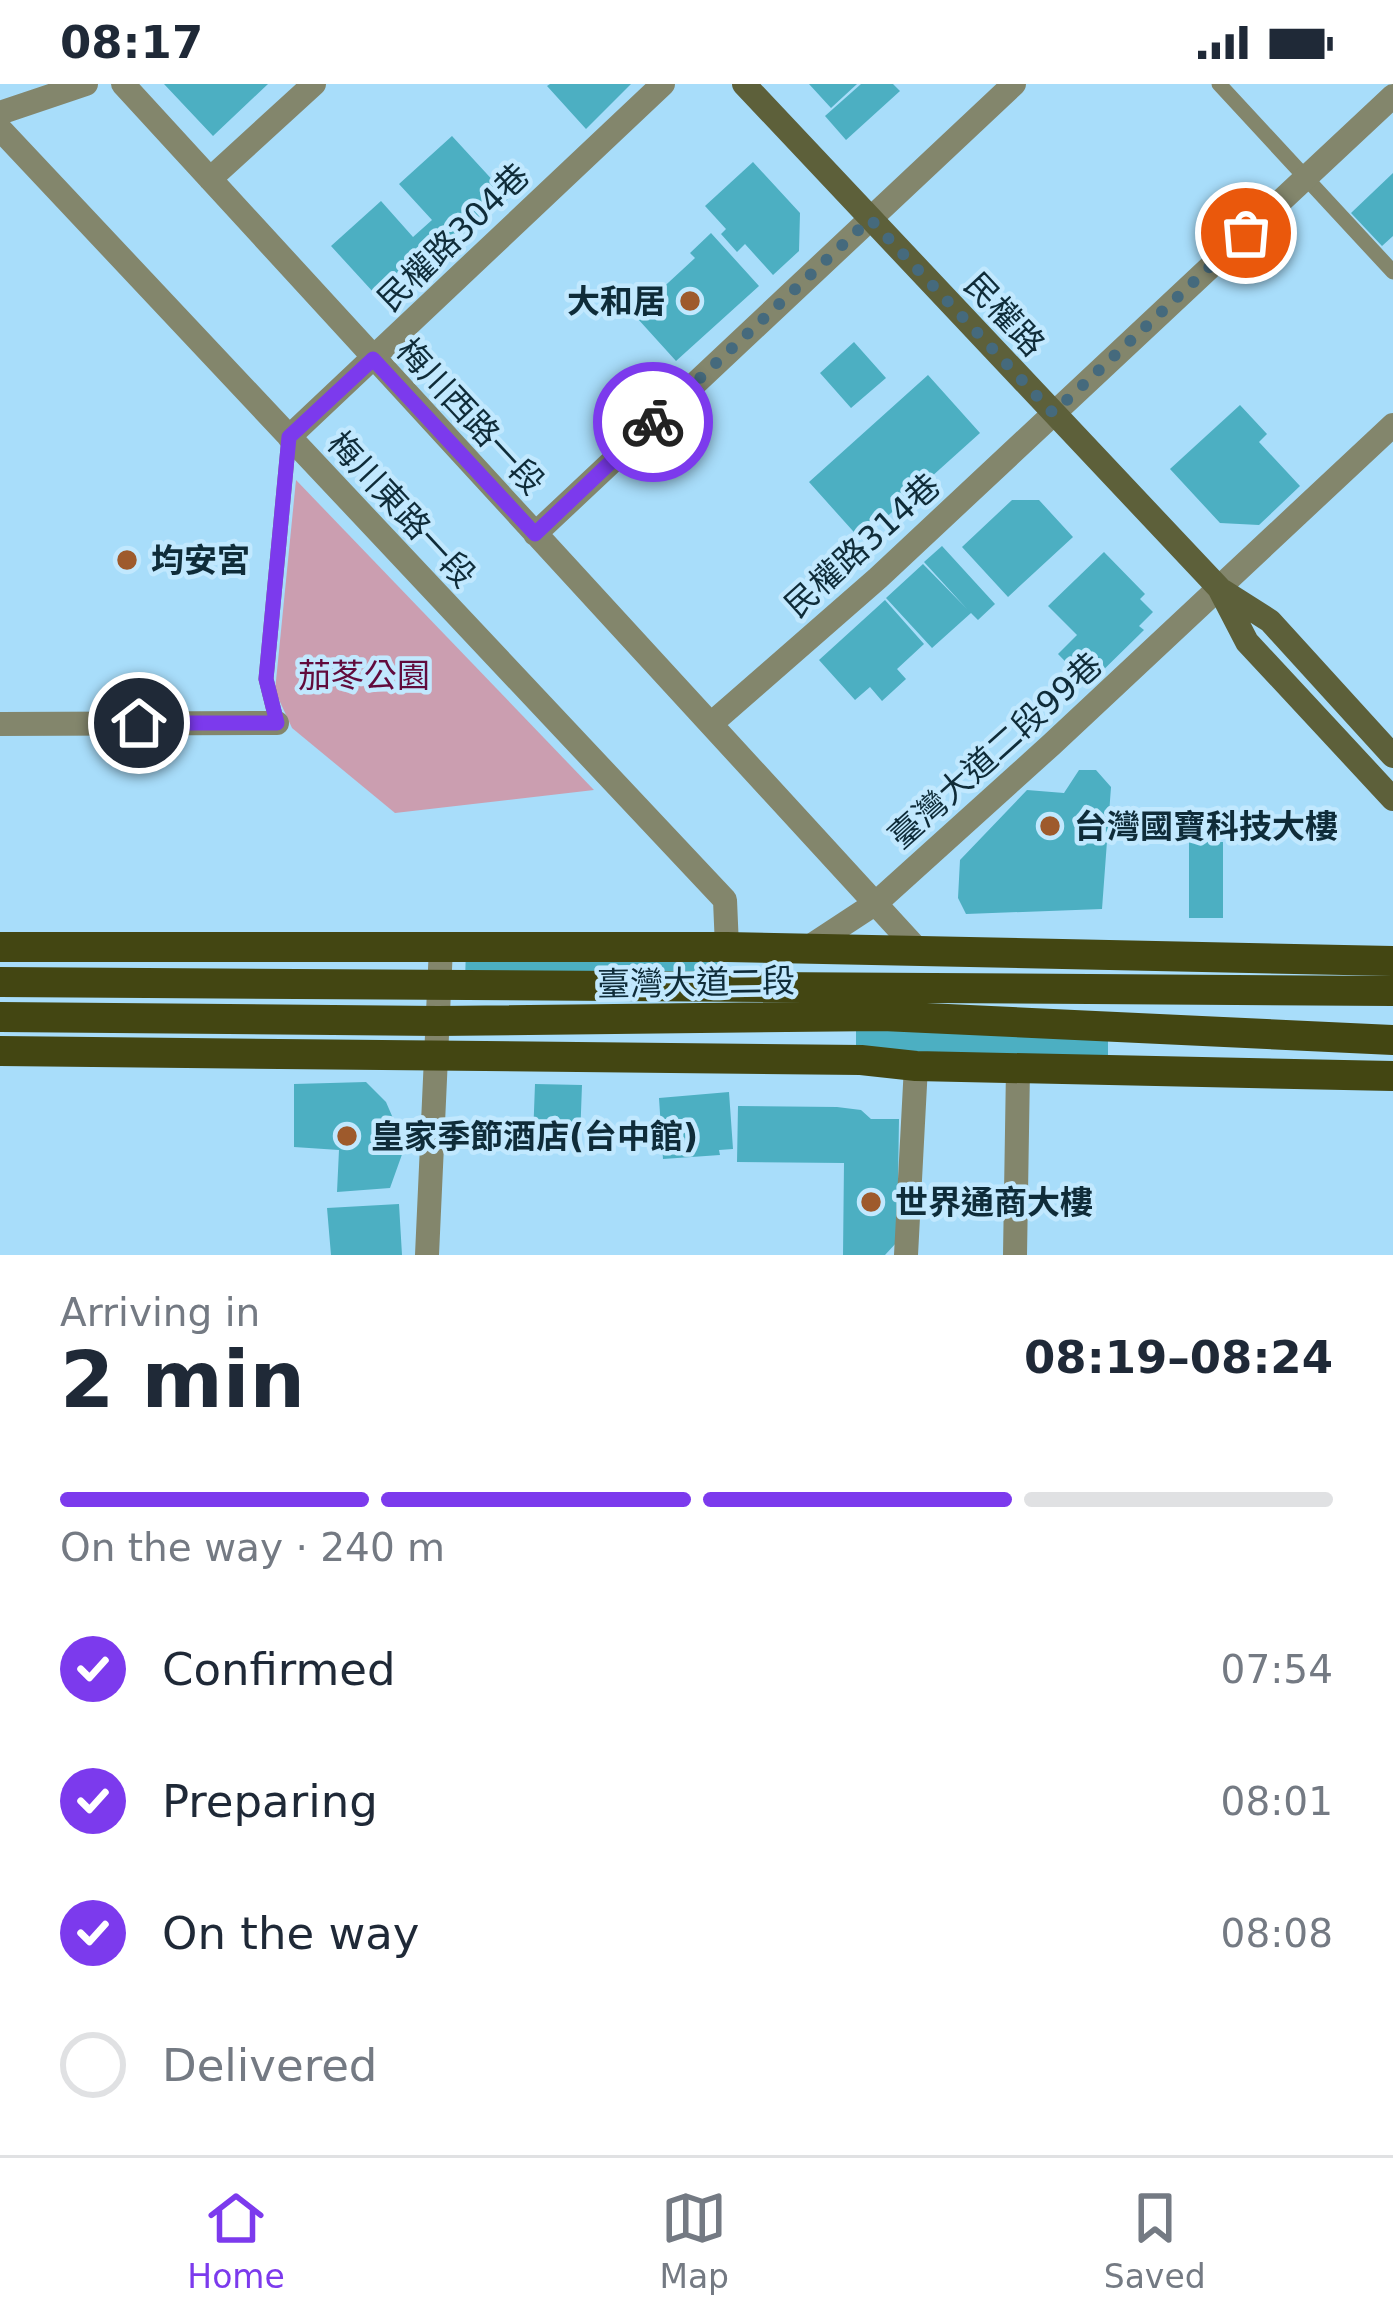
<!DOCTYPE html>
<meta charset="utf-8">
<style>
:root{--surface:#fff;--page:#f6f6f7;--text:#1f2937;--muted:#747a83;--line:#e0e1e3;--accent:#7c3aed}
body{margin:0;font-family:"DejaVu Sans","Noto Sans TC",sans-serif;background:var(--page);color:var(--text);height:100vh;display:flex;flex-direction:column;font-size:45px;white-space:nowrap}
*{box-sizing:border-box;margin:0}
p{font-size:39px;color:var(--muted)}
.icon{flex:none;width:66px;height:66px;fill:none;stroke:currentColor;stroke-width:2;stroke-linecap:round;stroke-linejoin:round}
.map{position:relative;height:1171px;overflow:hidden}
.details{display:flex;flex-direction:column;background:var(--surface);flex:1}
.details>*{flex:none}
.pin{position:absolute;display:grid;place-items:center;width:102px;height:102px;color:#fff;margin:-51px;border:6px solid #fff;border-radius:50%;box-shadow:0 3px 12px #0007}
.courier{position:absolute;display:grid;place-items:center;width:120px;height:120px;margin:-60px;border:9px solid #7c3aed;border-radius:50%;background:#fff;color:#222;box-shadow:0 3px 15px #0007}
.summary em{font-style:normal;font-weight:700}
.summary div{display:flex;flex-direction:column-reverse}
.summary{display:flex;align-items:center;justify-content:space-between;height:204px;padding:0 60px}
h1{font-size:78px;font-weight:700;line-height:90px}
.bar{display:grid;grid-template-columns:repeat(4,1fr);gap:18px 12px;align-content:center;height:144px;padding:0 60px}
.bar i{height:15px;border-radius:9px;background:var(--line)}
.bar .on{background:var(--accent)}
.bar p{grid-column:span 4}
ol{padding:0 60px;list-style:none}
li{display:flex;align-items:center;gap:36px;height:132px}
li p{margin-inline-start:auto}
li .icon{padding:12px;border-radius:50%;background:var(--accent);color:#fff;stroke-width:4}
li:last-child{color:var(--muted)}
li i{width:66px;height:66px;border:6px solid var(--line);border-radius:50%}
.status{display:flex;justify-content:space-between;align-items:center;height:84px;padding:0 60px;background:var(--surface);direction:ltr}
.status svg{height:33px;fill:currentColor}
.menu{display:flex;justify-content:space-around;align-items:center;height:168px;border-top:3px solid var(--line);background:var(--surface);font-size:33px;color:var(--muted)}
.menu a{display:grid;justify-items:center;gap:6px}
.menu .on{color:var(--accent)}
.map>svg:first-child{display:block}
</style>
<div class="status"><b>08:17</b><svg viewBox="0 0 49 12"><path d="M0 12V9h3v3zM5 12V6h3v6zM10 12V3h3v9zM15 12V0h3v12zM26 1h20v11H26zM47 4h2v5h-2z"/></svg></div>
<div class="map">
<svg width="1393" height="1171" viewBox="0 0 1393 1171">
<rect width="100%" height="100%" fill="#a8ddfa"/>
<path fill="#cb9eb0" d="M296,396L594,706L395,729L292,644L275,607Z"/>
<path fill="#4cafc2" d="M164,0H268L213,52Z
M550,0H631L586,45L547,2Z
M809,0H857L831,24Z
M861,0H893L900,7L846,56L825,32Z
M452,52L509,114L404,209H374L331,162L381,117L413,153L432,136L399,100Z
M753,78L800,129L799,167L773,191L745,160L737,168L721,150L726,145L705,122Z
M1393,89V152L1382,162L1351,129Z
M711,149L759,202L676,277L628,224L650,204L656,210L695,174L690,169Z
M854,258L886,294L851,324L820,289Z
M928,291L980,349L861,456L809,398Z
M1240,321L1267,350L1259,358L1300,402L1259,441L1220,439L1170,385Z
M1012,416H1039L1073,453L1008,513L962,463Z
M942,462L995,520L978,536L971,529L932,564L886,514L923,480L967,525L924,478Z
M1104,468L1145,510L1140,515L1153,528L1139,542L1144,546L1088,601L1058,570L1077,551L1048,522Z
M885,516L924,560L897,585L906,595L882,617L870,603L855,616L819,576Z
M1079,686H1096L1111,703L1102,825L966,830L958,814L960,776L1027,706L1064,709Z
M1189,758H1223V834H1189Z
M466,865L718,867L717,900L465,897Z
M856,943L1108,947V974L856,970Z
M366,998L386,1018L405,1062L390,1104L337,1108L339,1066L294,1063V1000Z
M535,1000L582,1001L580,1055L533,1054Z
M729,1008L733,1065L719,1066L720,1071L663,1075L659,1014Z
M738,1022L837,1023L861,1026L871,1035H899L897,1158L885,1171H843L844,1079L737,1078Z
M399,1120L402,1171H331L327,1124Z"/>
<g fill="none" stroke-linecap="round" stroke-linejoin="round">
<path stroke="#83866c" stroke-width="15" d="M1219,0L1393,188
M277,639L266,595L289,353"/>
<path stroke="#83866c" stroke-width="24" d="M123,0L918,866
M0,29L86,0
M0,45L725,816L727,863
M210,95L314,0
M289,353L663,0
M535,450L1014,0
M712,639L878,494L1393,12
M0,640L277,639
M806,865L876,819L1051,661L1393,341
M427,1171L441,863
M906,1171L916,982
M1015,1171L1018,985"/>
<path stroke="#5d603a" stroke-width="24" d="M744,0L1219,504L1247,558L1393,715
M1223,507L1270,537L1393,672"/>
<path stroke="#434612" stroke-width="30" d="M0,863H727L1393,877
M0,898L1393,907
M0,933L438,937L883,932L1393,956
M0,967L861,976L916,982L1393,992"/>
</g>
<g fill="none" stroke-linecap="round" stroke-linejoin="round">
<path stroke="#456a7d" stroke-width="12" stroke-dasharray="0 21.6" d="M653,338L870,135L1053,329L1246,149"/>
<path stroke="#7c3aed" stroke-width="15" d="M139,639H277L266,595L289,353L373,275L535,450L653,338"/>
</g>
<g fill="#9e5a2c" stroke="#c1e8fe" stroke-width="4.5">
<circle cx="690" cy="217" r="12"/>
<circle cx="127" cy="476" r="12"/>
<circle cx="1050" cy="742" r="12"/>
<circle cx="347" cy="1052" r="12"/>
<circle cx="871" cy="1118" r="12"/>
</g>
<g text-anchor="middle" stroke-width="9" stroke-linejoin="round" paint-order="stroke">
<g font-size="33" fill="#0f2c39" stroke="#c1e8fe">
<text transform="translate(453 153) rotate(-44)" y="12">民權路304巷</text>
<text transform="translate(1005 230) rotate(47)" y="12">民權路</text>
<text transform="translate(471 332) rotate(47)" y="12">梅川西路一段</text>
<text transform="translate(402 425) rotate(47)" y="12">梅川東路一段</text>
<text transform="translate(862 461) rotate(-42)" y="12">民權路314巷</text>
<text transform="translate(995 666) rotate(-42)" y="12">臺灣大道二段99巷</text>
<text transform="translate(696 898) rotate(-1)" y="12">臺灣大道二段</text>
</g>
<g font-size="33" font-weight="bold" fill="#0f2c39" stroke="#c1e8fe" text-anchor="start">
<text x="666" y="229" text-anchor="end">大和居</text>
<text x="151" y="488">均安宮</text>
<text x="1074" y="754">台灣國寶科技大樓</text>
<text x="371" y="1064">皇家季節酒店(台中館)</text>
<text x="895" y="1130">世界通商大樓</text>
</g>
<g font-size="33" fill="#610b3c" stroke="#c1e8fe">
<text x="364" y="603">茄苳公園</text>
</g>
</g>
</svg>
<div class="pin" style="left:1246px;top:149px;background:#ea580c"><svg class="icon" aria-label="bag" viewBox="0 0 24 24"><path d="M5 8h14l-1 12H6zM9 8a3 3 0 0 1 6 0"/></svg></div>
<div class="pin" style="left:139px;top:639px;background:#1f2937"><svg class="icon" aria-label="home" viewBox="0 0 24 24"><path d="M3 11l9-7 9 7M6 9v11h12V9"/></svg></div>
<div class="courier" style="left:653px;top:338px"><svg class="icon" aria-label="bike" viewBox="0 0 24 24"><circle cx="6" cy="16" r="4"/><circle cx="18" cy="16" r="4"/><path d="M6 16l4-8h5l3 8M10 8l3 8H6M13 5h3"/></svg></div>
</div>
<section class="details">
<div class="summary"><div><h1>2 min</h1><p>Arriving in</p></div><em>08:19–08:24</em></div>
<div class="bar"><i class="on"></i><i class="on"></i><i class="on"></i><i></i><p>On the way · 240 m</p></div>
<ol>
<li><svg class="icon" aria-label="check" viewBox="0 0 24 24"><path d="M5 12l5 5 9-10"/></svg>Confirmed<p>07:54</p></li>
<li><svg class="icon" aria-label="check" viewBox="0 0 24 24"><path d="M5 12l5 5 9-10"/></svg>Preparing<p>08:01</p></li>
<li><svg class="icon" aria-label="check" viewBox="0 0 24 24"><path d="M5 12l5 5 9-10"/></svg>On the way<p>08:08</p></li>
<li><i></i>Delivered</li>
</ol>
</section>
<nav class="menu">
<a class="on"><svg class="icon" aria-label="home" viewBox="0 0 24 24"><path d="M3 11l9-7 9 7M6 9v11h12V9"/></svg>Home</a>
<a><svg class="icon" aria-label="map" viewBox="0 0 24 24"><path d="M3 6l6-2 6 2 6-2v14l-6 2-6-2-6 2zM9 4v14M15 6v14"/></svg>Map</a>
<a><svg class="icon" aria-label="saved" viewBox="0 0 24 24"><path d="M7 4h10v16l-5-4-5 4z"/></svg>Saved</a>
</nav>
